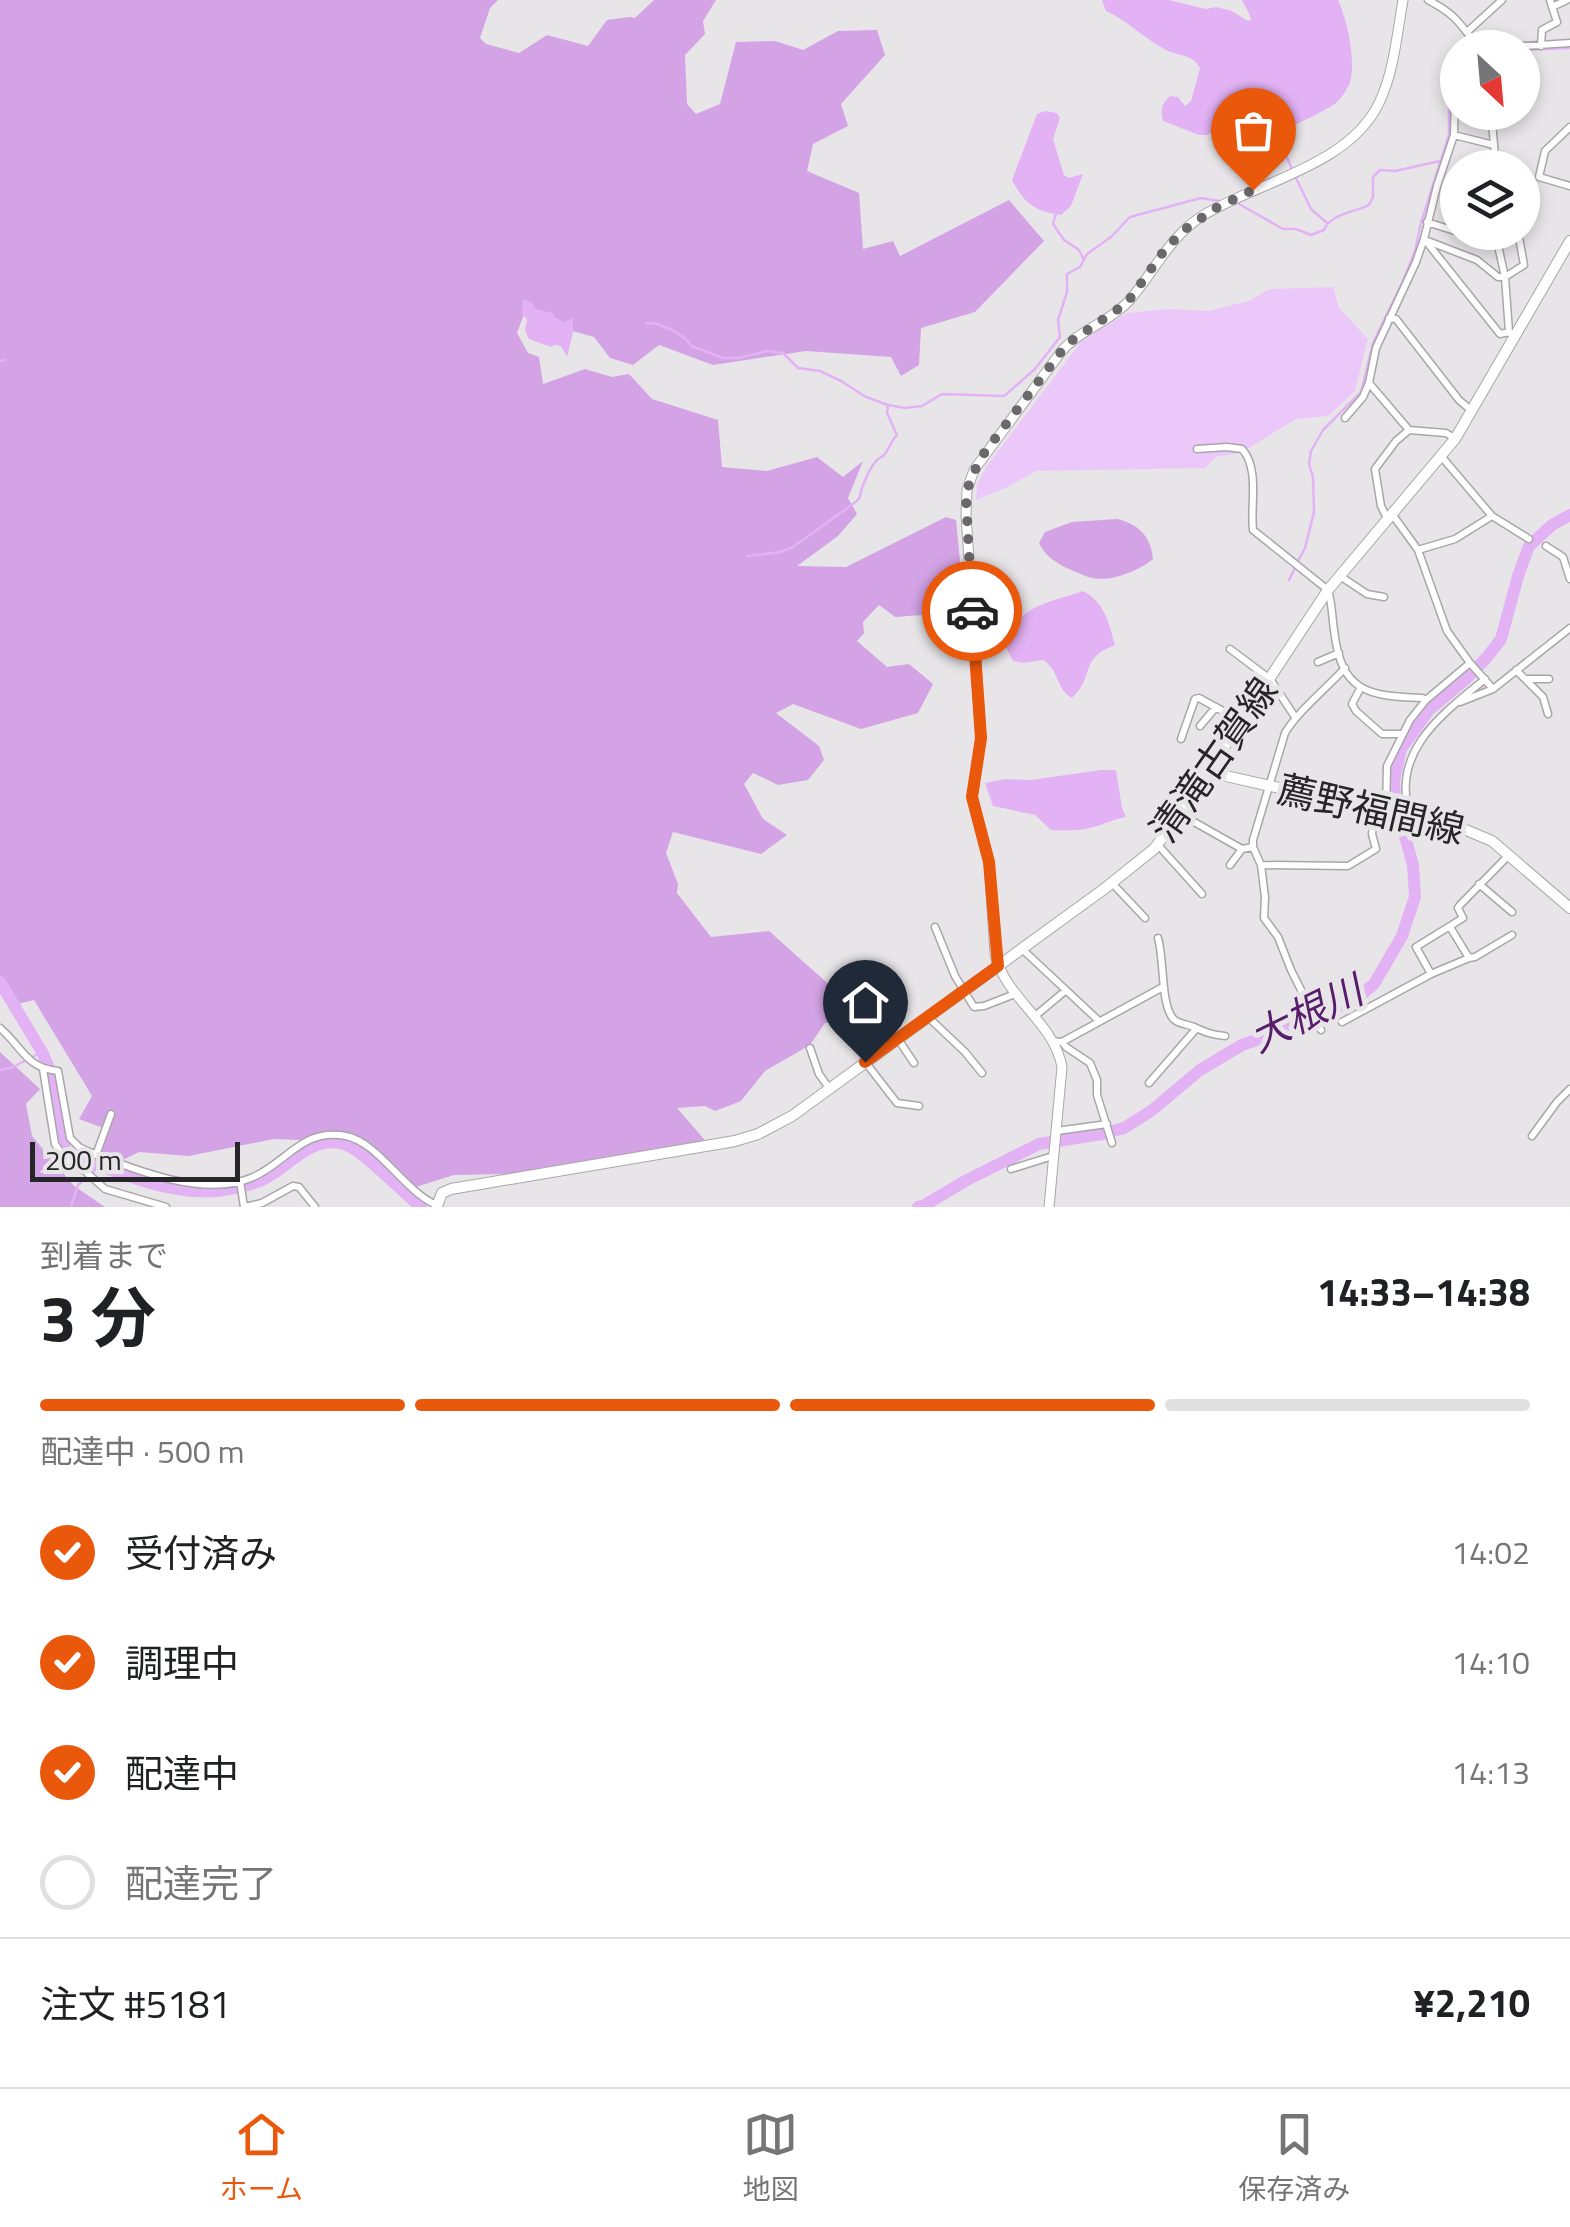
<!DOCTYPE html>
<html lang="ja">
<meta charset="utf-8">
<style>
:root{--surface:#fff;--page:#f6f6f6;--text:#202124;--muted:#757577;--line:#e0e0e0;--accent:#ea580c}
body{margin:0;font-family:"Titillium Web","Noto Sans JP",sans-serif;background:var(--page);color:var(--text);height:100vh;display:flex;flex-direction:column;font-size:38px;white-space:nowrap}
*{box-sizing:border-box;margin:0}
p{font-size:32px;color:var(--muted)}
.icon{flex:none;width:55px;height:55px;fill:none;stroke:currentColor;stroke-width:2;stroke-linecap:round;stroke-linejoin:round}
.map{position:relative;height:1207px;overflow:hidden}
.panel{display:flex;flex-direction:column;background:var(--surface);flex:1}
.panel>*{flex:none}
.needle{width:65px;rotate:154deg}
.tools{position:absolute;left:1440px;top:30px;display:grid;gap:20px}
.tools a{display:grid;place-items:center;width:100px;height:100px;border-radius:50%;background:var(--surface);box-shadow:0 5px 15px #0003;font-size:50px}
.scale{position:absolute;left:30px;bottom:25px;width:210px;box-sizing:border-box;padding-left:10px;border:5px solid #262527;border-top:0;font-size:28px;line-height:35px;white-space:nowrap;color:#262527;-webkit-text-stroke:8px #e8e5e9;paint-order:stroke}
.pin{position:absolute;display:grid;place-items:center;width:85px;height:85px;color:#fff;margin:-102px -42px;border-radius:50% 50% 50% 0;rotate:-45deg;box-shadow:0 0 10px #0007}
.pin .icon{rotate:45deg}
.courier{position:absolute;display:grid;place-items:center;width:100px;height:100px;margin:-50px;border:8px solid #ea580c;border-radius:50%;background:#fff;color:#222;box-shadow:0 2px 12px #0007}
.summary em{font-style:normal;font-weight:700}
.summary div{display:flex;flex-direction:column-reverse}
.summary{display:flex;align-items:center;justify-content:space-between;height:170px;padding:0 40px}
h1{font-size:65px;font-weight:700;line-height:75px}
.bar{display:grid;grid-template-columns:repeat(4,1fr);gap:15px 10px;align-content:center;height:120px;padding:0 40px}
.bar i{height:12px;border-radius:8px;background:var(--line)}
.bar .current{background:var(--accent)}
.bar p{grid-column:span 4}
.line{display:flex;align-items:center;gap:25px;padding:0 40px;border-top:2px solid var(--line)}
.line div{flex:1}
ol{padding:0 40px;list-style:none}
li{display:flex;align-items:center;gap:30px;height:110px}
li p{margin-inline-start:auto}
li .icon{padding:10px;border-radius:50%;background:var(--accent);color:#fff;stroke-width:4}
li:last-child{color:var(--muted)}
li i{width:55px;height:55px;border:5px solid var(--line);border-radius:50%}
.tabs{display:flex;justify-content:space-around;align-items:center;height:140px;border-top:2px solid var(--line);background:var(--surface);font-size:28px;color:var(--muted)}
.tabs a{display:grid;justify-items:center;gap:5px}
.tabs .current{color:var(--accent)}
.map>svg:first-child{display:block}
</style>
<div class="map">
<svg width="1570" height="1207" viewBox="0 0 1570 1207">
<rect width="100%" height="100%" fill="#e8e5e9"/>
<path fill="#ecc8fa" d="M1333,287L1339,308L1368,339L1355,391L1328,416L1296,419L1241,453L1216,457L1205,468L1036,471L1008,487L976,500L977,485L986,467L1081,342L1127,313L1168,309L1208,311L1249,301L1269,289Z"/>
<path fill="#d3a3e5" d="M0,0H498L490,8L480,38L486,44L519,53L547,35L588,46L607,20L630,17L635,18L654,0H716L703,21L705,34L685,55L687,104L696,114L720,104L736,42L775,41L803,50L838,31L877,30L885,55L841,104L848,126L813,144L807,171L859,193L863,249L893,241L900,256L1009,200L1044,241L975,312L921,328L919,365L901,376L891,357L806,351L713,365L659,345L633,365L610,358L594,337L540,322L524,314L517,333L528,353L539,357L543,384L585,369L612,377L629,374L652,399L718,420L722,467L767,471L817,457L843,477L863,461L848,498L857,514L838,536L797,566L846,567L946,517L956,520L965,612L895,617L879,605L863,622L864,633L857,641L887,667L909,664L933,684L918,713L861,729L793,704L776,713L819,746L824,760L808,780L778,785L753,773L744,784L763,819L787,835L761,854L673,832L666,853L678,884L677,893L711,937L769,931L862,1014L850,1023H825L810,1045L765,1071L741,1101L715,1111L705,1106L677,1108L710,1146L506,1174L454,1175L406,1190L352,1142L274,1139L189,1156L139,1152L109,1167L93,1158L106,1129L79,1119L92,1096L34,1000L17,1004L0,990Z
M1117,519C1139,524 1151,537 1153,559C1138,571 1112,582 1092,578C1084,576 1077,572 1069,569C1056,563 1045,556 1039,543L1045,532L1072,522Z
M0,1052L40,1089L26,1104L32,1136L74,1186L105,1207H0Z"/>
<path fill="#e3b2f5" d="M1102,0H1169L1206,9L1216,7L1232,11L1248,21L1251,20C1250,13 1245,7 1242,0H1338C1347,20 1355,55 1351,78C1350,86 1341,99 1335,104C1319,114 1271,139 1254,134C1245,131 1245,124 1238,118L1207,135H1199L1163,121C1160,109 1162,104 1170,96L1178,97L1185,106L1191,101L1200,68C1191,53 1180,57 1166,50C1145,39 1128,21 1106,11Z
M1045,111L1057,113L1060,118L1053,139L1064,175L1069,178L1083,174L1071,206L1061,215C1034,211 1025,204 1012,180L1037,114Z
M523,299L532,303L536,309L553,313L554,317L565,322L573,318V333L567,357L561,346L555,345L551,347L529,339L525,330L527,320L522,313Z
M1083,591C1105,602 1109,624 1115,645C1078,659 1096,675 1072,698C1054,687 1061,672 1043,660L1023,663L1013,661L1005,646C1018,604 1046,604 1083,591Z
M1101,770H1116L1122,808L1126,817C1114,819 1105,824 1094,827C1080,831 1066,831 1051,830L1035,815L993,806L985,783L1006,779L1031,780Z"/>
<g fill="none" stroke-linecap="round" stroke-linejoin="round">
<path stroke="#e3b2f5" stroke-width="2.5" d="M1522,50L1570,48
M1276,133L1293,171
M1296,178L1311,209L1327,223
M1239,204L1283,229H1296L1311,235L1324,230C1330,214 1355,212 1369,205L1373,197V177L1380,170L1395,171L1440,161
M1056,213L1053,224L1064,240L1079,250L1084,260
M646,323L658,324L674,331L687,340L691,346L723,358H738L767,351L783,353L798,368L820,371L841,381L866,397L888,405L905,408L922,406L942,394L1004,396L1035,369L1060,337L1058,320L1067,292V274L1080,267L1087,254L1111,237L1130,217L1201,198L1219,201
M0,361L4,360
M747,556L780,552L793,547L857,501L860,497C861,487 870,467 877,460C879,458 882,457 884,455C889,449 891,441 897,435L887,413L888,405
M1298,561L1305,548L1314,512L1313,477L1309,464L1311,451L1323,430L1361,392L1373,343L1402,283L1415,251L1421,223L1449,135V99L1451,90L1458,83
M1289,580L1295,568
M0,1070L13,1067L42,1052
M238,1187L241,1206
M71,1207L78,1185L100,1166"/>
<path stroke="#e3b2f5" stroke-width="12" d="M0,982L42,1052L52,1075L65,1151L76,1157C120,1173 169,1195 217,1191C232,1189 248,1186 262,1180C288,1168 311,1134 344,1144C363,1150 403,1193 421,1207
M918,1207L923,1206L967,1180L1039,1144L1102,1134L1124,1128L1151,1111L1200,1070L1242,1045L1299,1025L1357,998L1374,984L1402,936L1415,897L1413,865L1395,801L1394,781L1401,749L1429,710L1465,680L1488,656L1501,639L1518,576L1529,546L1552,525L1570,515"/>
<g stroke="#a9a6aa" stroke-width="9">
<path id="minor" d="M1428,0C1458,16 1458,22 1479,48
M1552,7L1567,0
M1467,32L1502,0
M1541,46L1542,30L1557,22L1550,0
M1493,48L1570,43
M1458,75L1455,78L1458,80
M1570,127L1545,151L1539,177L1570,186
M1454,135L1494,145L1496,168
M1494,145L1492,122L1516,114
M1427,222L1458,232
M1460,232L1497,244
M1495,232L1505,277L1509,332L1511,334
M1425,240L1500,334L1509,332
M1425,240L1477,260L1498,277H1505
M1505,277L1524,265L1518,232
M1389,318L1396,319L1459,400L1472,411
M1345,418L1363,397L1369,383
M1454,438L1446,433L1409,430L1369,383L1376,348L1416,262L1424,239L1437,186L1454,135L1455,98L1458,93
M1197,449L1227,447L1242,449C1260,469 1250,505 1253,530L1328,590C1332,603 1332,616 1334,630C1341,692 1367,696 1422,698L1426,700
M1441,456L1492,516L1529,539
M1392,514L1418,550L1447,631L1470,663L1493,689
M1387,518L1381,506L1375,469L1396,441L1409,430
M1546,546L1563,557L1570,579
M1418,550L1455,539L1492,516
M1340,576L1367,594L1384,597
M1230,649L1270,679L1295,717
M1318,662L1339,653
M1516,670L1543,697L1548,714
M1528,679H1549
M1360,689L1352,704L1356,711L1382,734H1403
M1460,702L1493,689L1570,628
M1200,726L1216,707
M1181,739L1195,699L1199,698L1241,721
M1180,814L1242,849L1253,847
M1410,816C1390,752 1441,715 1485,679
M1158,845L1202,894
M1230,865L1242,849
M1261,865L1348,866L1376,849L1372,834L1373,827L1386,812L1387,766L1410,720L1426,700L1470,663
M1112,883L1145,918
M1479,884L1512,912
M935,927L955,976L974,1007L984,1006L1015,994
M1158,938C1164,958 1161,1002 1172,1017C1176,1024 1187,1024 1194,1027C1205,1032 1212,1035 1225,1036
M1022,949L1099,1021
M1469,958L1475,957L1512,935
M1431,974L1416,947L1463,918L1458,908L1460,905L1508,856
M928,1017L965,1052L982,1073
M1034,1017L1065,991
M1342,1022L1431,974L1469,958L1450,927
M0,1028C23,1048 26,1068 58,1071L70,1138L79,1147L87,1151C132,1169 203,1198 251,1178C286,1164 302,1127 346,1136C379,1143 402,1189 436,1205
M1321,1030L1291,970L1278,937L1264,918L1265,897L1261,865L1253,847V840L1285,733C1298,711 1326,689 1345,668
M898,1039L914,1063
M1052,1041L1062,1042L1163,987
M1062,1042L1066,1047L1090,1063L1097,1080V1095L1112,1143
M810,1048L819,1074L829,1088
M866,1063L897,1103L919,1106
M43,1069L55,1144L64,1157L86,1172L105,1189L166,1207
M1149,1083L1196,1029
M1057,1131L1107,1124
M1532,1136L1557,1102L1570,1089
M96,1155L111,1114
M1011,1169L1053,1156
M240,1181L244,1207
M245,1207L262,1203L293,1186L299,1187L315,1207"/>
</g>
<g stroke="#a9a6aa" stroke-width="11">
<path id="tertiary" d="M1049,1207L1062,1067C1054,1022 1005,998 995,954L989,862L972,797L981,738L966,515L967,490L974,470L1061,352C1079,330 1108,323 1128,302C1154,273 1168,238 1202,216C1257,182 1349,166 1379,103C1394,72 1397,34 1403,0"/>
</g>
<g stroke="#a9a6aa" stroke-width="12">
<path id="secondary" d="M1208,772L1466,830L1492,841L1570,908
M437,1206L442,1193L451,1189L735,1141L758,1134L792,1116L1104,889L1154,849L1180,814L1328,590L1455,439L1570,241"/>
</g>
<use href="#minor" stroke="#fff" stroke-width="6"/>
<use href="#tertiary" stroke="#fff" stroke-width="9"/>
<use href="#secondary" stroke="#fff" stroke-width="10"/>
</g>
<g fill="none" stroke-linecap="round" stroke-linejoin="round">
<path stroke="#6a686b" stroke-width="10" stroke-dasharray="0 18" d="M972,611L966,498L970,480L982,456L1067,344L1127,303L1166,248L1187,228L1216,208L1253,190"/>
<path stroke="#ea580c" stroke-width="12" d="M865,1062L998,966L989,862L972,797L981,738L972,611"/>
</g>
<g text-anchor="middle" stroke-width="10" stroke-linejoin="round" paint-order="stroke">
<g font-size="38" fill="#262527" stroke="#e8e5e9">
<text transform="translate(1214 760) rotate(-55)" y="13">清滝古賀線</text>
<text transform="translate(1371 810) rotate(13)" y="13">薦野福間線</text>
</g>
<g font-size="40" font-style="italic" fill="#571d6a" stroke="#e8e5e9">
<text transform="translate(1306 1014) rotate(-26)" y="14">大根川</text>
</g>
</g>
</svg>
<div class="tools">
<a><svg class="needle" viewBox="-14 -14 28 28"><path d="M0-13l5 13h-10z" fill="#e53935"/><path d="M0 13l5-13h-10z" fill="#757577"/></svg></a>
<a><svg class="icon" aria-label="layers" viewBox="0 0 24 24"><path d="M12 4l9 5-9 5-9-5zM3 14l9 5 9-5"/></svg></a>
</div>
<div class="scale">200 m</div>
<div class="pin" style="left:1253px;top:190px;background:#ea580c"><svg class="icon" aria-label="bag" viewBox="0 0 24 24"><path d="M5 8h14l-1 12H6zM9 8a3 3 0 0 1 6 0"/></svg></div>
<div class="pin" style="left:865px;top:1062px;background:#1f2937"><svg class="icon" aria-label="home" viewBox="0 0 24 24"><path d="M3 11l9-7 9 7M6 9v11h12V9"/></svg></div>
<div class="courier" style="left:972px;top:611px"><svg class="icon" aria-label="car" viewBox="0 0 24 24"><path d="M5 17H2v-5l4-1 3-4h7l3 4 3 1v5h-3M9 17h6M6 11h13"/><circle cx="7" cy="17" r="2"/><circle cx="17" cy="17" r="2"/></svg></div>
</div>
<section class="panel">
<div class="summary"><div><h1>3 分</h1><p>到着まで</p></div><em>14:33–14:38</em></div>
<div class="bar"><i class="current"></i><i class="current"></i><i class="current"></i><i></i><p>配達中 · 500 m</p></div>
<ol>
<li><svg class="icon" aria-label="check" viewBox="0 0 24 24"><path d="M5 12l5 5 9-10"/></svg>受付済み<p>14:02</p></li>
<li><svg class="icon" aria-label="check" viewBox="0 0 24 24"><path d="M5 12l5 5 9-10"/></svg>調理中<p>14:10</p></li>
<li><svg class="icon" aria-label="check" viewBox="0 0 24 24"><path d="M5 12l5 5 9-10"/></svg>配達中<p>14:13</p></li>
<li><i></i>配達完了</li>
</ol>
<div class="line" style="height:130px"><div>注文 #5181</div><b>¥2,210</b></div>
</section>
<nav class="tabs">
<a class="current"><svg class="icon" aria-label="home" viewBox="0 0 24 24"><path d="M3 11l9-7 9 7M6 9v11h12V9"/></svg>ホーム</a>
<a><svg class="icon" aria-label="map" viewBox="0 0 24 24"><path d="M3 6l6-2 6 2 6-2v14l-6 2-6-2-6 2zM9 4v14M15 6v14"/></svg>地図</a>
<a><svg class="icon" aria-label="saved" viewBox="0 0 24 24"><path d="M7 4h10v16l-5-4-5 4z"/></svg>保存済み</a>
</nav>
